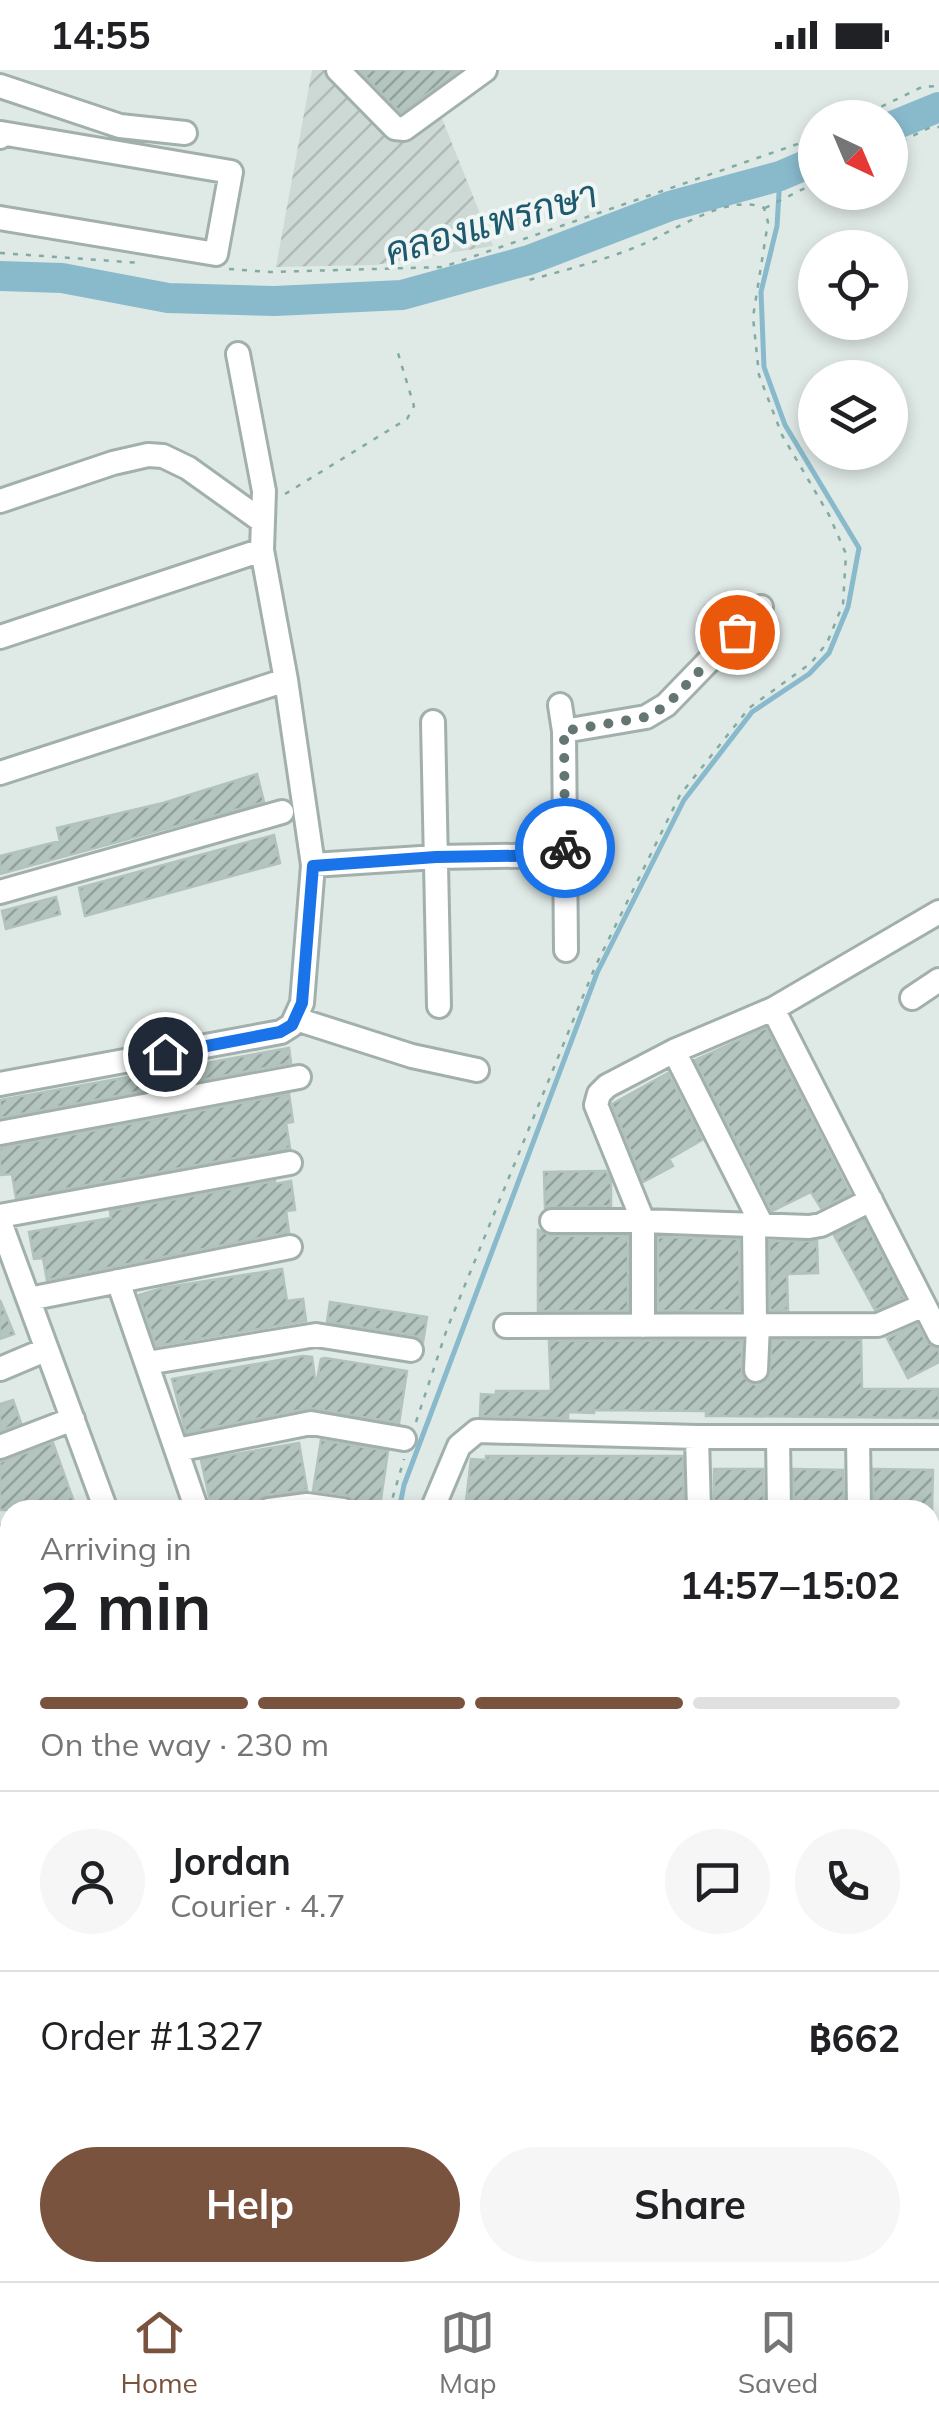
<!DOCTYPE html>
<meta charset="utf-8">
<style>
:root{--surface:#fff;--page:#f6f6f6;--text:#202124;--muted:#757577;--line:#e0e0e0;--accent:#7a533e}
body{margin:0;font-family:Mulish,Sarabun,sans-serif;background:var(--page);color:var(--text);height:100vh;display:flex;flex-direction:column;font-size:38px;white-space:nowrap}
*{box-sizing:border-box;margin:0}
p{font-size:32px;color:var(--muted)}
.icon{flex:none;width:55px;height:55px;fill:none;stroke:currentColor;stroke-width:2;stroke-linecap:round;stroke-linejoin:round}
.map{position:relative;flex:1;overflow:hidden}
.side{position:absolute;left:0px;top:1430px;width:940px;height:782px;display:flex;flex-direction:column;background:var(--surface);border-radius:30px 30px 0 0;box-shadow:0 5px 15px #0003}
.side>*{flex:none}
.needle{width:65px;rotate:136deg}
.buttons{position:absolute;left:798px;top:30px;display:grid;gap:20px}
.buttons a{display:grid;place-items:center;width:110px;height:110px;border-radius:50%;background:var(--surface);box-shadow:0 5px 15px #0003;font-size:50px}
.pin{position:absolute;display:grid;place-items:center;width:85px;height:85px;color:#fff;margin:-42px;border:5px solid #fff;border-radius:50%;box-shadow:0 2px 10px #0007}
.courier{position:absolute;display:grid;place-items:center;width:100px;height:100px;margin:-50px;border:8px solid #1a73e8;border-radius:50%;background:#fff;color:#222;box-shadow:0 2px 12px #0007}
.headline em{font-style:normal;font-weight:700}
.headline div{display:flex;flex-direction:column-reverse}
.headline{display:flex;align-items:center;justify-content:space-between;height:170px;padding:0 40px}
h1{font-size:65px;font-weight:700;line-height:75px}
.bar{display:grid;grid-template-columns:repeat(4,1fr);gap:15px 10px;align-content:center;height:120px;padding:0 40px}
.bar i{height:12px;border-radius:8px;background:var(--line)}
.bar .selected{background:var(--accent)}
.bar p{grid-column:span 4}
.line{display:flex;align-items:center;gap:25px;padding:0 40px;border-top:2px solid var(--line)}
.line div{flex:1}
.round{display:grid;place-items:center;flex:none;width:105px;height:105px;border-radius:52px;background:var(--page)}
.action{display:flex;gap:20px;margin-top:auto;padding:20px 40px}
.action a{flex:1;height:115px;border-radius:60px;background:var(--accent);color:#fff;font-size:40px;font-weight:700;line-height:115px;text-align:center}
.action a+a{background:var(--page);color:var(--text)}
.status{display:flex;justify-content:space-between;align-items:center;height:70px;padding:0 50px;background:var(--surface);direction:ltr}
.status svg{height:28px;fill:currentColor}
.menu{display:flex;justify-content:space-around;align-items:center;height:140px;border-top:2px solid var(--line);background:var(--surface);font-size:28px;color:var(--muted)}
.menu a{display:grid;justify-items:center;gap:5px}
.menu .selected{color:var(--accent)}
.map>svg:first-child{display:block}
</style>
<div class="status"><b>14:55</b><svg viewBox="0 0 49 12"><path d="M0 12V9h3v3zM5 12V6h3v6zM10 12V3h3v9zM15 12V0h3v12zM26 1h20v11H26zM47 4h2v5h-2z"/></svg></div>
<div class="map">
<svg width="939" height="2211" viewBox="0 0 939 2211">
<defs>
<pattern id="industrial-furrows" width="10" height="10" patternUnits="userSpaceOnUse" patternTransform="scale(2.5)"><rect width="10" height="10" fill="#cdd9d5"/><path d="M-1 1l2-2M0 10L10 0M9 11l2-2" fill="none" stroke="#b0bbb7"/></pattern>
<pattern id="building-hatch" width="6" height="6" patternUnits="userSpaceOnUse" patternTransform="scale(2.5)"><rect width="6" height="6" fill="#b4c4bf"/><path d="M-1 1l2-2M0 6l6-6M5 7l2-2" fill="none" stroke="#92a09c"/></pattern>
</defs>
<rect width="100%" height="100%" fill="#dfe9e6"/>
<path fill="url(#industrial-furrows)" d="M312,0H478L437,36L493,176L375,195L276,197Z"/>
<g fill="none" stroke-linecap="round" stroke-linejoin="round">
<path stroke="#89bacc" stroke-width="5" d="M399,1440L404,1415L597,903L684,730L752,642L809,604L829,583L848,537L859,478L785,355L764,297L761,222L777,156L780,106
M0,1881L10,1877
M930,2010H939"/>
<path stroke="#89bacc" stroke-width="30" d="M890,57L939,37
M0,206L62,208L168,228L275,231L402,225L529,190L670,136L780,106L815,91"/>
</g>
<path fill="url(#building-hatch)" stroke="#b2c2bd" stroke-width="2.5" d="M359,0H460L401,43Z
M257,704L264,732L0,804V786L60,771L57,758L163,733Z
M274,765L280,793L85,846L79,818Z
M56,827L60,844L6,859L2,841Z
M766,958L850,1124L821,1138L811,1122L772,1141L695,990Z
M289,978L291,993L0,1048V1030Z
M668,1003L702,1070L669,1089L673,1096L643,1112L612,1034Z
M289,1024L293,1052L286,1053L290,1078L16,1128L12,1104L0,1105V1078Z
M606,1101L611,1111V1136L545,1138L544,1102Z
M275,1111V1114L291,1111L295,1140L286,1141L289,1162L47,1210L43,1188L34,1189L29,1162L111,1148L110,1141Z
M864,1150L904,1228L875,1240L834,1165Z
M538,1160L552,1166H628V1241H538Z
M658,1167L739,1169L740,1240L658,1241Z
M769,1171H817L818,1203L787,1204L788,1240H770Z
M282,1199L287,1231L303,1229L306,1251L156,1276L139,1225L162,1218Z
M0,1230L14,1264L0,1269Z
M330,1232L427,1247L423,1272L413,1265L327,1252Z
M917,1254L926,1272L939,1279V1292L908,1308L887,1268Z
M742,1270V1306L756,1315L769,1307L772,1270H861L862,1319H939V1348L723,1346H706V1341L594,1340V1343L568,1342V1348L480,1346L481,1324L496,1325V1321H551L549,1271Z
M302,1286L312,1287L316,1316L321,1289L325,1288L407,1301L399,1353L309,1338L186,1363L172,1309Z
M13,1330L21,1353L0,1361V1334Z
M321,1370L388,1381L380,1436L366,1433L365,1438L357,1436L346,1425L313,1421Z
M53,1373L74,1432L54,1440H0V1392Z
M299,1373L307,1420L266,1425L259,1429L253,1440H212L201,1390Z
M486,1386H683L684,1440H465L471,1389L486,1390Z
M714,1399H763L764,1439L714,1438Z
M793,1399L843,1400L844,1439L794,1438Z
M873,1399L933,1400L932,1439L874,1438Z"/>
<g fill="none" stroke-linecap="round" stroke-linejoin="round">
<g stroke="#a2b0ad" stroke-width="28">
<path id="minor" d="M338,0L395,58L404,59L485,0
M0,16L120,56L185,63
M0,67L1,63L231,102L216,184L0,148
M0,431L113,393L148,385L163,386L188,398L262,451
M0,567L262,480
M560,635L564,661
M433,652L439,936
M0,703L286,610
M313,795L436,787L565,785
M0,822L282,742
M939,842L773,939L939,1264
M566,880L564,661L646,647L666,635L761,537
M912,928L939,910
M296,949L412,986L477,1000
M674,981L762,1155
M0,1014L281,962L292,955L302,933L313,795L286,610L262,480L264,421L238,284
M0,1063L299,1007
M0,1146L290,1093
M552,1151H643L809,1157L821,1155L871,1130
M0,1152L106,1440
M754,1155L755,1255
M118,1211L197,1440
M29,1229L290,1177
M506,1256L878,1255L924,1235
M643,1256V1151L596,1035L599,1024L607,1016L674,981L773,939
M147,1293L316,1265L411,1280
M0,1299L45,1280
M756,1300L758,1255
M697,1367L699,1440
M778,1367L779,1440
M858,1367L859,1440
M0,1377L73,1349
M177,1380L311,1353L404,1369
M269,1440L307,1435L343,1440
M432,1440L459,1376L477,1361L697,1367H939
M0,1469L10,1465
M930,1550H939
M0,1563L10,1559
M930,1643H939
M0,1649L10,1646
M930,1729H939
M2,1736L10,1733
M930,1813H939
M930,1903L939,1904
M0,1907L4,1906
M930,1990H939
M930,2074H939
M930,2169H939
M307,2202L308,2211
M571,2202L572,2211
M112,2206L130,2202
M495,2211L550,2202"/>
</g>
<path stroke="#81aba3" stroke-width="2.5" stroke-dasharray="5 8" stroke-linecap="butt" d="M858,48L922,17L939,16
M890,77L931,57H939
M765,138L815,113
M0,183L141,193
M229,199L270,202L443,197L815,68
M285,424L407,349L414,336L398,283
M416,1352L447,1259L595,897L680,725L749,638L811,593L827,573L843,534L846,484L829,445L782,365L759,305L753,247L768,152L764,138C728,122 673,162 641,175C605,190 566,200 529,210
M389,1440L404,1389
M0,1875L10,1871
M930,2020H939"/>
<use href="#minor" stroke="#fff" stroke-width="22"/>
</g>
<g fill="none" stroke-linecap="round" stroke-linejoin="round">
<path stroke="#647673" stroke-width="10" stroke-dasharray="0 18" d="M565,778L564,661L646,647L666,636L737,562"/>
<path stroke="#1a73e8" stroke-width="12" d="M165,984L280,962L292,955L302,933L313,796L436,787L566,785L565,778"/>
</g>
<g text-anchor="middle" stroke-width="8" stroke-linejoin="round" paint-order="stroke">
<g font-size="38" font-style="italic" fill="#1f5970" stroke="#eff6f3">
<text transform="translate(491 153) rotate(-16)" y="13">คลองแพรกษา</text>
</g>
</g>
</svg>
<div class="buttons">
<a><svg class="needle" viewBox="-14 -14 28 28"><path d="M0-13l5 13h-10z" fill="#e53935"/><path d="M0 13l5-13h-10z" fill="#757577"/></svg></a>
<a><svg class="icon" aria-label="locate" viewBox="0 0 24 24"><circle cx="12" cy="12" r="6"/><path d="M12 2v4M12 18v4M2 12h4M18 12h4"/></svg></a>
<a><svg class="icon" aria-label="layers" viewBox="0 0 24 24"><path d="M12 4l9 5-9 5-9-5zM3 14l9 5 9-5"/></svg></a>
</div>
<div class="pin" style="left:737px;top:562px;background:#ea580c"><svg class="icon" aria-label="bag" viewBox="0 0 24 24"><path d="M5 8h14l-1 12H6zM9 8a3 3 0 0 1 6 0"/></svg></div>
<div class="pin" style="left:165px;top:984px;background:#1f2937"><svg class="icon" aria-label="home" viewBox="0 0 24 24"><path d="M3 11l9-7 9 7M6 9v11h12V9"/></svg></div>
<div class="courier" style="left:565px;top:778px"><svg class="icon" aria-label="bike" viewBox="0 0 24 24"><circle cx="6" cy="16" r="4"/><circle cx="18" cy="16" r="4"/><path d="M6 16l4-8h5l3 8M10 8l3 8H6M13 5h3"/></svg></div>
<section class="side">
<div class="headline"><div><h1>2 min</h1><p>Arriving in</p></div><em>14:57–15:02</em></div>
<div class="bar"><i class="selected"></i><i class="selected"></i><i class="selected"></i><i></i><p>On the way · 230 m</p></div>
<div class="line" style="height:180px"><a class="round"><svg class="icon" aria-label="person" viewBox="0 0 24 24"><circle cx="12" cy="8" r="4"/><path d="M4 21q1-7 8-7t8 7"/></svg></a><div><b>Jordan</b><p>Courier · 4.7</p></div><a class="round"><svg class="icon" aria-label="chat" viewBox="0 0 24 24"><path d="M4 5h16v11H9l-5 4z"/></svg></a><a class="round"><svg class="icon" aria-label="phone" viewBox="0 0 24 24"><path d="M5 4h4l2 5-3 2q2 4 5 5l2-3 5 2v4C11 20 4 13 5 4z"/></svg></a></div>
<div class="line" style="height:130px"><div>Order #1327</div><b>฿662</b></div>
<div class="action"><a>Help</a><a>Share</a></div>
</section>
</div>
<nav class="menu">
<a class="selected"><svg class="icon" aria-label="home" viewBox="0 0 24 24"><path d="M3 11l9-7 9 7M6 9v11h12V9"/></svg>Home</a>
<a><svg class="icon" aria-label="map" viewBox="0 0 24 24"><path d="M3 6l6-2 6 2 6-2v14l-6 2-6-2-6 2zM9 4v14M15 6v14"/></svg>Map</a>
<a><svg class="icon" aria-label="saved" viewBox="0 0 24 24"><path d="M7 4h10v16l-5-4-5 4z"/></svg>Saved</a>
</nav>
